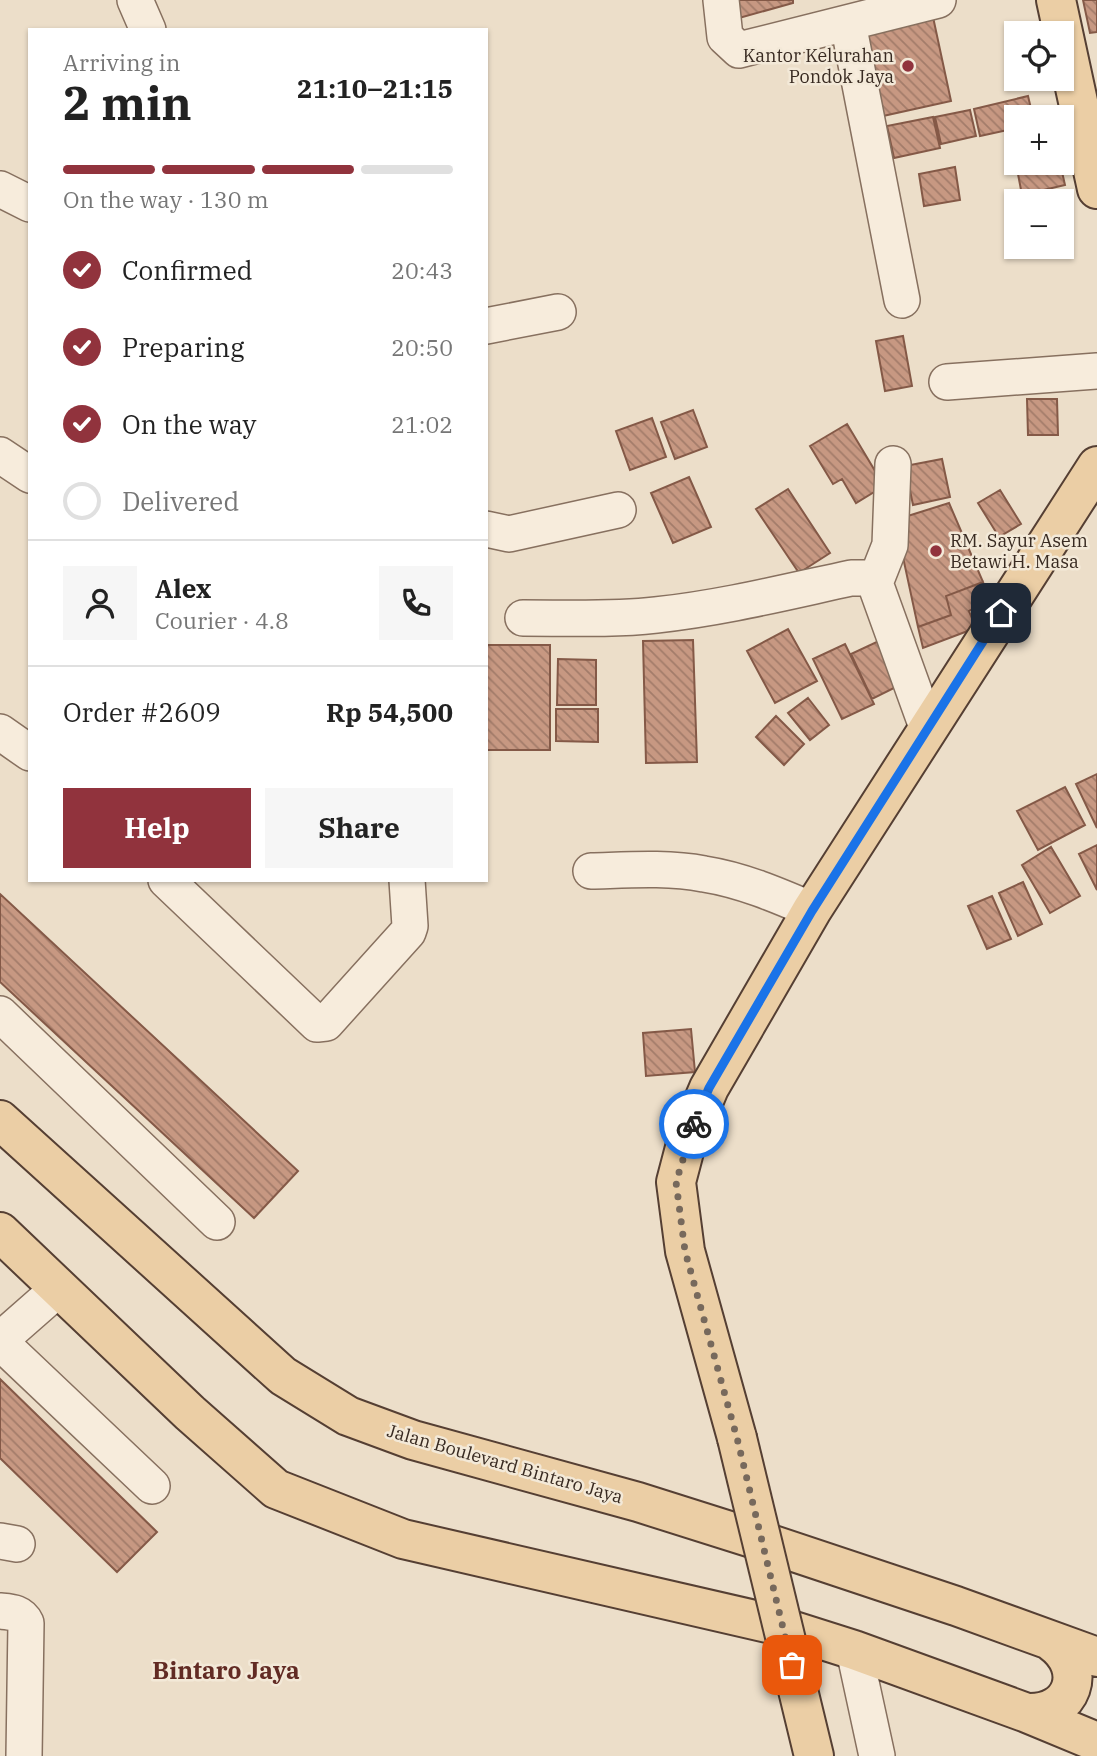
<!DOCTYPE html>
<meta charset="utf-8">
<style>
:root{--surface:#fff;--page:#f6f6f6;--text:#222;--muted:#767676;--line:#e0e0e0;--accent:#91333d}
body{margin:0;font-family:"IBM Plex Serif",serif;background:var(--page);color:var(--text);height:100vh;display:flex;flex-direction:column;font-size:26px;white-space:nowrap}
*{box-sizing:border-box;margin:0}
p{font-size:23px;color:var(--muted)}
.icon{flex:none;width:38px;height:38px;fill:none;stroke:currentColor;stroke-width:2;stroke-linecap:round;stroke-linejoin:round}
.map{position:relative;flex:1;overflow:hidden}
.details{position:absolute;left:28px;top:28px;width:460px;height:854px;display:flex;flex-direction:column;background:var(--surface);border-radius:0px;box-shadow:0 2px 5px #0004}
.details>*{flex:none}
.fabs{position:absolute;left:1004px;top:21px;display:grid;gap:14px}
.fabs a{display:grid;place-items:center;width:70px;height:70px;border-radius:0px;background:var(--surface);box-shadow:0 2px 5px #0004;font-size:35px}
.pin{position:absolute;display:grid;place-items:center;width:60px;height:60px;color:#fff;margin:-30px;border-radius:14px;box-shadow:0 4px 10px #0006}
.courier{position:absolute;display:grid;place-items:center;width:70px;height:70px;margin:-35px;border:5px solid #1a73e8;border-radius:50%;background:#fff;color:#222;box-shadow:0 2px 9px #0007}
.summary em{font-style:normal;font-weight:700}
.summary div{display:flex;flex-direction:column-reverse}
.summary{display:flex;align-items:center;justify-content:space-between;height:119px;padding:0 35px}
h1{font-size:46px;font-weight:700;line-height:52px}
.bar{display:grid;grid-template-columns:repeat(4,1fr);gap:10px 7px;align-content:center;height:84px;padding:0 35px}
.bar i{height:9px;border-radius:5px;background:var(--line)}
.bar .current{background:var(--accent)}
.bar p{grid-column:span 4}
.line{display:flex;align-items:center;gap:18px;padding:0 35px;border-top:2px solid var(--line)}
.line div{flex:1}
.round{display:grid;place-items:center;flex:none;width:74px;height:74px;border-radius:0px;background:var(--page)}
ol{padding:0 35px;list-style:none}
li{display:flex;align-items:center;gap:21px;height:77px}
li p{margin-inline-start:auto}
li .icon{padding:7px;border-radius:50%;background:var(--accent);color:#fff;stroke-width:4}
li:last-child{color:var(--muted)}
li i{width:38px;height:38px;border:4px solid var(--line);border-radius:50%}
.action{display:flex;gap:14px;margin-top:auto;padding:14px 35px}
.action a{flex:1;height:80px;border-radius:0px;background:var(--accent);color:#fff;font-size:28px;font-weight:700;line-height:80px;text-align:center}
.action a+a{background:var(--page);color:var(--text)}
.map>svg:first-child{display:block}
</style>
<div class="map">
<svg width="1097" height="1756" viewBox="0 0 1097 1756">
<defs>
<pattern id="building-back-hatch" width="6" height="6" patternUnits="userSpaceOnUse" patternTransform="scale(1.75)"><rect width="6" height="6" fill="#c79882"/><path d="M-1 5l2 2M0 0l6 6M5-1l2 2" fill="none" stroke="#a37c6a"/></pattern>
</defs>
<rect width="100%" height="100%" fill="#ecdec9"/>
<path fill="url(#building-back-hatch)" stroke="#845947" stroke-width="2" d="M734,0H793V3L739,18Z
M1083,0H1097V32L1090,33Z
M933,17L951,101L883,116L866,31Z
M1028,96L1033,117H1017V128L980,136L974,109Z
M970,110L976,136L941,144L935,117Z
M933,117L940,148L894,158L887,126Z
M1048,163H1060L1065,185L1022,195L1017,169Z
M955,167L960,200L924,206L919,174Z
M903,336L912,386L885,391L876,341Z
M1027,399H1057L1058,435H1028Z
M693,410L707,447L675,459L661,422Z
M652,418L666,457L630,470L616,431Z
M847,424L884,486L856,503L842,479L833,484L810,446Z
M942,459L950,497L913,505L905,466Z
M689,477L711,527L673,543L651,493Z
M788,489L830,553L799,573L756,509Z
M1000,490L1021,524L999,537L978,503Z
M949,503L983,582L946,596L951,615L918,627L895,520Z
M983,582L990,600L969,611L975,626L965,632L923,648L918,627L951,615L946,596Z
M788,629L817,681L775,703L747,651Z
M883,639L904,683L872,699L851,654Z
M693,640L697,762L646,763L643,641Z
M845,644L874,704L842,719L813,659Z
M487,645H550V750H487Z
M558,659L596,660V705H557Z
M808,698L829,725L810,740L788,713Z
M556,709H598V742L556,741Z
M776,716L804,744L784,765L756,737Z
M1097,774V828L1076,784Z
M1065,787L1085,825L1038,850L1017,811Z
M1097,845V890L1079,854Z
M1051,847L1080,896L1050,913L1022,865Z
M1023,882L1042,924L1018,936L999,893Z
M0,894L298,1171L254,1218L0,982Z
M992,896L1011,939L987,949L968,906Z
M691,1029L695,1072L646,1076L643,1033Z
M0,1379L157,1532L117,1572L0,1458Z"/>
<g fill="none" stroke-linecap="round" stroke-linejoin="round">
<g stroke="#87705f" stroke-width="38">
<path id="minor" d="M135,0L148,30
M721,0L725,37L739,50L938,0
M848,23L902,300
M0,189L30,204
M486,326L558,312
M947,382L1097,371
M0,455L30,475
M486,529L509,534L618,510
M875,583L890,545L893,464
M523,618C567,618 612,620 656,615C722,608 786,592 851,578H867L875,583L927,727
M0,732L30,753
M591,871C628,870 667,867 704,874C742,880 777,895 812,910
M166,880L317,1024L326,1023L408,932L410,926L407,880
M0,1014L217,1222
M0,1340L57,1290
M0,1342L152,1486
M0,1541L17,1544
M0,1611C11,1612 21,1612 26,1623L24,1756
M854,1650L877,1756"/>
</g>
<g stroke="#553f33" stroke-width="42">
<path id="major" d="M1056,0L1097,189
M0,1120L283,1376L348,1416L413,1440L638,1502L755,1539L956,1606L1097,1657
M0,1232L190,1413L276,1489L403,1539L772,1624L854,1650L1027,1713L1097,1742
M737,1438L685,1251L676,1182L687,1140L709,1088L812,910L1097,466
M798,1690L814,1756
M1027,1713C1073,1715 1089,1669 1052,1642"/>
</g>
<use href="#minor" stroke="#f7ecdc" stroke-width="35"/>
<use href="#major" stroke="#ebcea5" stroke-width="38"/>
<g stroke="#553f33" stroke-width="42" stroke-linecap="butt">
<path id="major-bridge" d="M737,1438L798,1690"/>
</g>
<use href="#major-bridge" stroke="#ebcea5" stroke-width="38"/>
</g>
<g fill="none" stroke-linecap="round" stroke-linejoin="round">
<path stroke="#77695c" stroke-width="7" stroke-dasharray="0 12.6" d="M694,1124L676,1182L685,1251L737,1438L792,1665"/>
<path stroke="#1a73e8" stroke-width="9" d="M694,1124L709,1088L812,911L1001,613"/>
</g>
<g fill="#91333d" stroke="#f3e9d8" stroke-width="2.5">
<circle cx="908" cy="66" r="7"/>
<circle cx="936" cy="551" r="7"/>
</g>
<g text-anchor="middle" stroke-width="5" stroke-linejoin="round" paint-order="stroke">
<g font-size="18" fill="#382a21" stroke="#f3e9d8" text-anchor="end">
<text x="894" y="62">Kantor Kelurahan<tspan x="894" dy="21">Pondok Jaya</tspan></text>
<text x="950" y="547" text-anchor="start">RM. Sayur Asem<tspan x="950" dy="21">Betawi H. Masa</tspan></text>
</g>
<g font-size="18" fill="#382a21" stroke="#f3e9d8">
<text transform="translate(505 1464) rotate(16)" y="6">Jalan Boulevard Bintaro Jaya</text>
</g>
<g font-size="24" font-weight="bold" fill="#622b24" stroke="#f3e9d8">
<text x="226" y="1679">Bintaro Jaya</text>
</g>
</g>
</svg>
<div class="fabs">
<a><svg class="icon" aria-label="locate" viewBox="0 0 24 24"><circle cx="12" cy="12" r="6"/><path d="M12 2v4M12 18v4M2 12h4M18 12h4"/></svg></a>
<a>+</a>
<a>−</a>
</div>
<div class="pin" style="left:792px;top:1665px;background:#ea580c"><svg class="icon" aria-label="bag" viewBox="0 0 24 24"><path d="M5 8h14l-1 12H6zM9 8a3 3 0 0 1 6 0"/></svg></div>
<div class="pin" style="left:1001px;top:613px;background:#1f2937"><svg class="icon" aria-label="home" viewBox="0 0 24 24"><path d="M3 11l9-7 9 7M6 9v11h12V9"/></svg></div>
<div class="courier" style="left:694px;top:1124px"><svg class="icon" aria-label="bike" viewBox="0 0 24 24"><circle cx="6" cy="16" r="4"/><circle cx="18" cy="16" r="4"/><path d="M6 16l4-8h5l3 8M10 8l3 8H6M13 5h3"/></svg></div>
<section class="details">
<div class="summary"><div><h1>2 min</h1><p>Arriving in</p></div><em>21:10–21:15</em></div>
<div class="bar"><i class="current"></i><i class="current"></i><i class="current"></i><i></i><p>On the way · 130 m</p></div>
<ol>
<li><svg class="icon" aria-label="check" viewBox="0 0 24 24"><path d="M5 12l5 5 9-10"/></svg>Confirmed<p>20:43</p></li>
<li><svg class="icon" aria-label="check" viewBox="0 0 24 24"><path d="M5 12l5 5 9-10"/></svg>Preparing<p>20:50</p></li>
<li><svg class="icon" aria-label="check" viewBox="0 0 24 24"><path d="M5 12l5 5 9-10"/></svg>On the way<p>21:02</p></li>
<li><i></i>Delivered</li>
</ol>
<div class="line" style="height:126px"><a class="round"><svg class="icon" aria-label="person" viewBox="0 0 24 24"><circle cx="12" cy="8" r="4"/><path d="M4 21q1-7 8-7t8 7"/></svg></a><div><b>Alex</b><p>Courier · 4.8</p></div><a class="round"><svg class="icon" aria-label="phone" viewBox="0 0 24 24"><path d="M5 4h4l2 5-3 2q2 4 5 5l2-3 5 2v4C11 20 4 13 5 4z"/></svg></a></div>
<div class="line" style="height:91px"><div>Order #2609</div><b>Rp 54,500</b></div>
<div class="action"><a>Help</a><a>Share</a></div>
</section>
</div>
